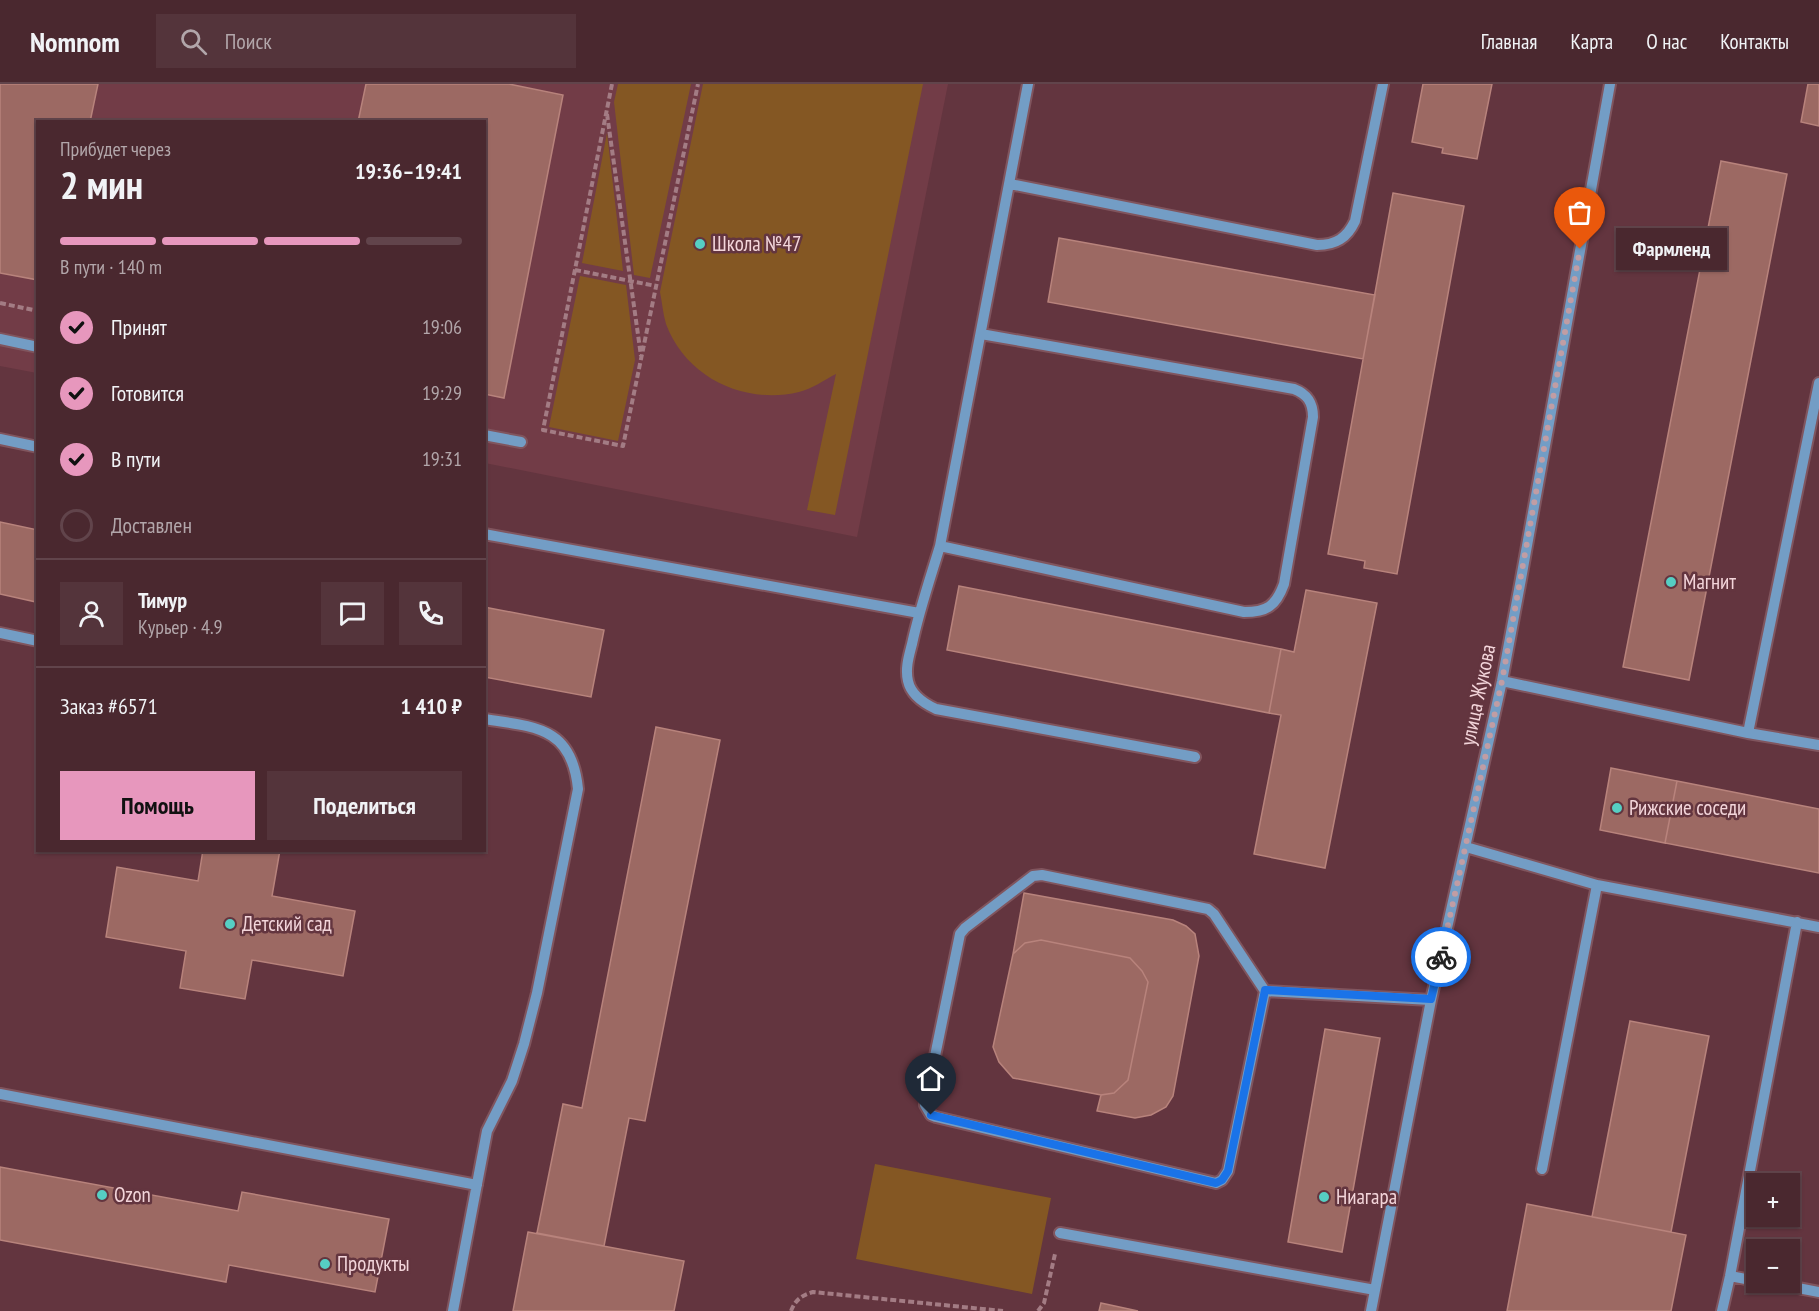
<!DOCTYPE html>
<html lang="ru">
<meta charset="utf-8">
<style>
:root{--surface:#4a282f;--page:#54343b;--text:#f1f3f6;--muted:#b2a6aa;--line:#61444b;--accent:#e797bd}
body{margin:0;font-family:"PT Sans Narrow",sans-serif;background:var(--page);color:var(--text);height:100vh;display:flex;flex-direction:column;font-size:22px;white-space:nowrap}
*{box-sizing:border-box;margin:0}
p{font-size:20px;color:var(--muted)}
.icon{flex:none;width:33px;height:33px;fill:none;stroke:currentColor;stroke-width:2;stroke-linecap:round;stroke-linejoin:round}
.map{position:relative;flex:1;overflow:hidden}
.drawer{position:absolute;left:36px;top:36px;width:450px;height:732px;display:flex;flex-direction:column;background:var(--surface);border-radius:0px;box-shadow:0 2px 4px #0004,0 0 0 2px var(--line)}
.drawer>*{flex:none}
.fabs{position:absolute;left:1746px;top:1089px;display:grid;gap:12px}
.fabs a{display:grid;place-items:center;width:54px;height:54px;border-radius:0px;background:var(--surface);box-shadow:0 2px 4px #0004,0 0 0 2px var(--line);font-size:30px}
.pin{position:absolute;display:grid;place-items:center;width:51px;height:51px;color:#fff;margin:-62px -26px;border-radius:50% 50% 50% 0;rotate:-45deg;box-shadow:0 0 6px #0007}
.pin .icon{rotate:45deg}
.courier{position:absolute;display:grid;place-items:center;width:60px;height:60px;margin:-30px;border:4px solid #1a73e8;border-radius:50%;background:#fff;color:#222;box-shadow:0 2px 8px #0007}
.bubble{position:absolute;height:42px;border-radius:0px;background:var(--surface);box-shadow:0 2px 4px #0004,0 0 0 2px var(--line);font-size:20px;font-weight:700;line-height:42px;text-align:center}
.summary em{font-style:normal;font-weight:700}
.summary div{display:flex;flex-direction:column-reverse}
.summary{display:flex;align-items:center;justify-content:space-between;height:102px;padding:0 24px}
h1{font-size:39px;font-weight:700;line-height:45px}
.bar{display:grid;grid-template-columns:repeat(4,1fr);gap:9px 6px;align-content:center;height:72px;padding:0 24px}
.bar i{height:8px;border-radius:4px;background:var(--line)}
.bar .current{background:var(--accent)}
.bar p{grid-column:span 4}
.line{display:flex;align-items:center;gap:15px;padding:0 24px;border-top:2px solid var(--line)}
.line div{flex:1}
.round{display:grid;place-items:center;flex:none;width:63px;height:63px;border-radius:0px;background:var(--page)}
ol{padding:0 24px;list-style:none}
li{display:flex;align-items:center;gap:18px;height:66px}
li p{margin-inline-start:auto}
li .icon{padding:6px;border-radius:50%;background:var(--accent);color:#111;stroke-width:4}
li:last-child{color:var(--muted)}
li i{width:33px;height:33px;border:3px solid var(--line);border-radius:50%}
.cta{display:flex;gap:12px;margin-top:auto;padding:12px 24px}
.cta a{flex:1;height:69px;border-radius:0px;background:var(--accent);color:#111;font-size:24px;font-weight:700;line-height:69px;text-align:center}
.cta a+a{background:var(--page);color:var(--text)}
header{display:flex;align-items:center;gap:36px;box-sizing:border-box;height:84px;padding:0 30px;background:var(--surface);border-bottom:2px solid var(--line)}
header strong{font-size:28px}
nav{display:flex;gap:33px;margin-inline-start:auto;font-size:21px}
.search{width:420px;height:54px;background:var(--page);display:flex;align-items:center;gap:15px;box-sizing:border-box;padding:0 21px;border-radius:0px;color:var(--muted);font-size:22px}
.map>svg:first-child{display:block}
</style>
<header>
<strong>Nomnom</strong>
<div class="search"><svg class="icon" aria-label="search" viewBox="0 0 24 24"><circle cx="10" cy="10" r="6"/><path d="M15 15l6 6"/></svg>Поиск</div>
<nav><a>Главная</a><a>Карта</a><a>О нас</a><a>Контакты</a></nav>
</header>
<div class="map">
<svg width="1819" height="1227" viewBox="0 0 1819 1227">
<rect width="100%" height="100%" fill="#63353f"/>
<path fill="#723c47" d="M0,0H948L857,453L485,379L484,38H38L37,289L0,282Z"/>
<path fill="#845723" d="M618,0H691L650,194L634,191L614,18Z
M703,0H923L835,431L807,426L836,290C824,296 812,305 799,308C745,321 686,294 666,240C663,230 662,218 660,208Z
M607,49L623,187L582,179Z
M580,192L626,201L635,276L618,357L549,343Z
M875,1080L1051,1114L1032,1210L856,1175Z"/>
<path fill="#9c6963" stroke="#b8837c" stroke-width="1.5" d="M0,0H98L90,38H38V196L0,189Z
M366,0H509L563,11L504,314L484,310V38H358Z
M1423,0H1492L1477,75L1442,69L1443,64L1412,58Z
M1808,0H1819V42L1801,38Z
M1721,77L1787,90L1689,596L1623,583Z
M1393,109L1464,122L1397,490L1364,484L1365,477L1328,470Z
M1059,154L1375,211L1363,275L1048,218Z
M0,438L38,446L36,518L0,510Z
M959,502L1281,565L1269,629L947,566Z
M1306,506L1377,519L1325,784L1254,770L1281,631L1269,629L1281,565L1294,568Z
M484,523L604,546L591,613L484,593Z
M656,643L720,656L645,1037L629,1034L604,1162L537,1149L563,1020L582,1024Z
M1611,684L1677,697L1665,759L1600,746Z
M1677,697L1819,725V789L1665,759Z
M203,766H280L272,812L355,827L343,892L252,876L245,915L180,904L186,867L106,853L117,783L198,797Z
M1024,809L1173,836L1186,842L1195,850L1199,872L1173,1012L1166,1023L1151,1031L1135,1034L1097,1027L1101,1011L1114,1009L1128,996L1148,898L1142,887L1130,874L1041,856L1025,859L1013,870Z
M1041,856L1130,874L1142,887L1148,898L1128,996L1114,1009L1101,1011L1013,994L999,978L993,963L1013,870L1025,859Z
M1630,937L1709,952L1671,1148L1592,1133Z
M1325,945L1380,954L1342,1168L1288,1158Z
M0,1083L238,1127L242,1108L389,1135L375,1208L229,1181L226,1198L0,1156Z
M1527,1120L1686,1151L1671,1227H1507Z
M528,1148L684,1177L674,1227H513Z
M1101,1219L1138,1227H1099Z"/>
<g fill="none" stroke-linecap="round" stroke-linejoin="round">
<g stroke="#80555e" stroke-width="14">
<path id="minor" d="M1028,0L940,462C930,495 919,527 912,560C909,572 905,584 908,597C911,611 923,619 936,625L1195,673
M1010,100L1317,161C1336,161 1347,154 1355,137L1383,0
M0,255L38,263
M484,351L521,358
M0,355L38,363
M484,450L919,529
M940,462L1244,528C1267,528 1276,522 1284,500L1313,333C1313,318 1307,310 1294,305L981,250
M0,549L38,557
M1502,597L1748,649L1819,661
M1748,649L1819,299
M1466,763L1597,801L1819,843
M1265,907L1228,1087L1222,1096L1216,1099L936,1033L931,1031L925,1021L960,850L965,844L1033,792L1042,791L1208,825L1214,830L1265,907L1431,916
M0,1010L477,1101
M1542,1085L1597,801
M1060,1149L1375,1206
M1730,1192L1756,1197
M1767,1198L1819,1208
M453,1227L487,1047L512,997L524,960L537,909L578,705C572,643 536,643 484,635
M1371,1227L1431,916L1502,597L1521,495L1610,0
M1722,1227L1730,1192L1797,838"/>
</g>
<path stroke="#a37c84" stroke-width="4" stroke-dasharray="6 3" stroke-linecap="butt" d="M612,0L543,346L623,362L698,0
M607,30L641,272
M575,186L656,202
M0,219L38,227
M791,1227C795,1216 802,1211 813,1208L1003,1227
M1038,1227L1044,1219L1055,1170"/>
<use href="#minor" stroke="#739dc5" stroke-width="10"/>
</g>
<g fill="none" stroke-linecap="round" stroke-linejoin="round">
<path stroke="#c19da4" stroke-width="6" stroke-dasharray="0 10.8" d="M1441,873L1502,597L1580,165"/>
<path stroke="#1a73e8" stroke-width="8" d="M931,1031L1216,1099L1222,1096L1228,1087L1265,906L1431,915L1441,873"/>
</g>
<g fill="#56cec3" stroke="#63353f" stroke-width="2">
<circle cx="700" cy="160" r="6"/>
<circle cx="1671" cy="498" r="6"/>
<circle cx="1617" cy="724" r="6"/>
<circle cx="230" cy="840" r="6"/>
<circle cx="102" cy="1111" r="6"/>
<circle cx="1324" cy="1113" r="6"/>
<circle cx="325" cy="1180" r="6"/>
</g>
<g text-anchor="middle" stroke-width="5" stroke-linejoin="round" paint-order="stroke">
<g font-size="21" fill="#f3d5da" stroke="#63353f" text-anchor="start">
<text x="712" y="167">Школа №47</text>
<text x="1683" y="505">Магнит</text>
<text x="1629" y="731">Рижские соседи</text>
<text x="242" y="847">Детский сад</text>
<text x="114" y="1118">Ozon</text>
<text x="1336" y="1120">Ниагара</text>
<text x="337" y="1187">Продукты</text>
</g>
<g font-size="21" fill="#f3d5da" stroke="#63353f">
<text transform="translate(1478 611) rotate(-78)" y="7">улица Жукова</text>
</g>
</g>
</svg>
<div class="fabs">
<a>+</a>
<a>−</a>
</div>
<div class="pin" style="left:1580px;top:165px;background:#ea580c"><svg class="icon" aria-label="bag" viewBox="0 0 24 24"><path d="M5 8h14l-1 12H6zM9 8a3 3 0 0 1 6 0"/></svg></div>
<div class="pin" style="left:931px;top:1031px;background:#1f2937"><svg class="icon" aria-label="home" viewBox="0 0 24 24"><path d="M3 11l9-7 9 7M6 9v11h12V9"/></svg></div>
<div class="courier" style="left:1441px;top:873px"><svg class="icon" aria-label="bike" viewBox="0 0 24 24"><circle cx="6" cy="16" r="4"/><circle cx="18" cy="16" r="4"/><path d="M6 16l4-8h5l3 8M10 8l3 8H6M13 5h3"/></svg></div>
<div class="bubble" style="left:1616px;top:144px;width:111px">Фармленд</div>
<section class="drawer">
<div class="summary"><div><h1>2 мин</h1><p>Прибудет через</p></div><em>19:36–19:41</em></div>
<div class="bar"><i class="current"></i><i class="current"></i><i class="current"></i><i></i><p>В пути · 140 m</p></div>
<ol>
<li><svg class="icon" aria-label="check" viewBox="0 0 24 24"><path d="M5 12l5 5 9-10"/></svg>Принят<p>19:06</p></li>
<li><svg class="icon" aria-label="check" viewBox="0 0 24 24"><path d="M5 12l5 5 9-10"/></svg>Готовится<p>19:29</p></li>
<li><svg class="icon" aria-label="check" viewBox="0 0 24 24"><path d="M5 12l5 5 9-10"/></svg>В пути<p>19:31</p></li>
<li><i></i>Доставлен</li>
</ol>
<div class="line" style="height:108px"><a class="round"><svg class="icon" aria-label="person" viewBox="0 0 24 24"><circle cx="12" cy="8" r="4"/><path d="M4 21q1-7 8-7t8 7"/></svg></a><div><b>Тимур</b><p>Курьер · 4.9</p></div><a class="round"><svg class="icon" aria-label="chat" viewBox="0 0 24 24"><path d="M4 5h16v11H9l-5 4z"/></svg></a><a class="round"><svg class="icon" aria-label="phone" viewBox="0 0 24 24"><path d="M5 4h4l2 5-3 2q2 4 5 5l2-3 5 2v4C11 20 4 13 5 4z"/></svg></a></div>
<div class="line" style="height:78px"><div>Заказ #6571</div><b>1 410 ₽</b></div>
<div class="cta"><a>Помощь</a><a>Поделиться</a></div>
</section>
</div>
